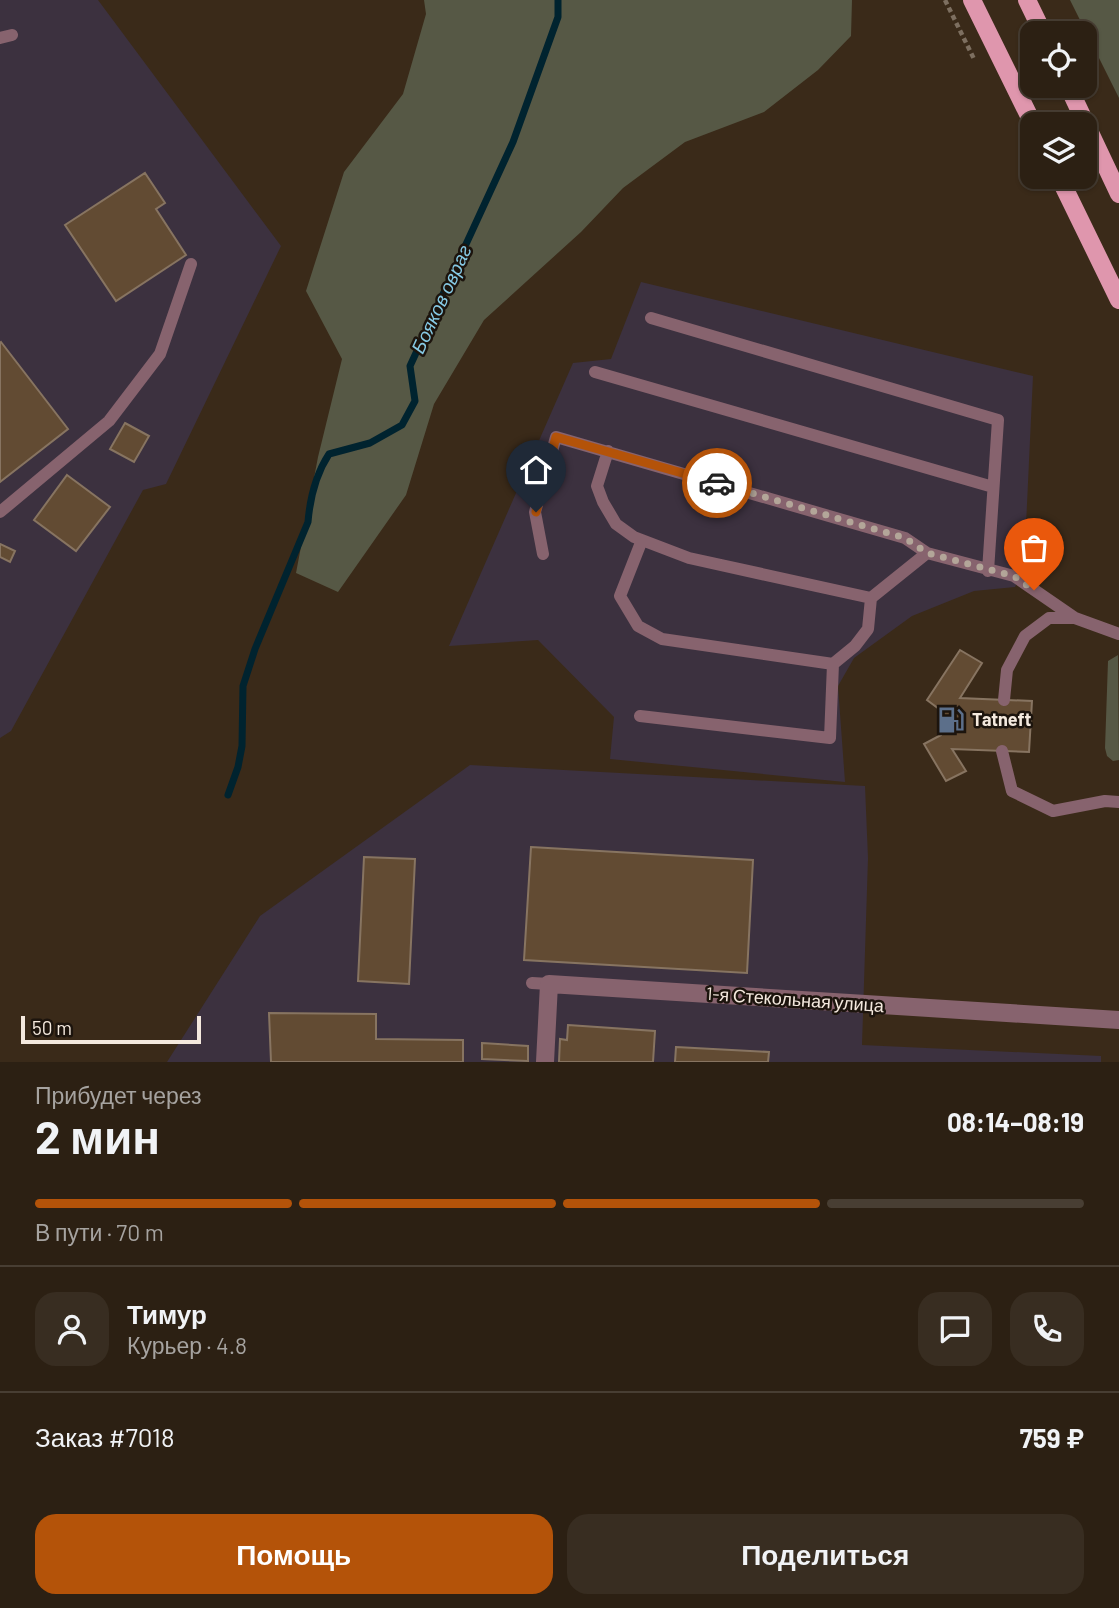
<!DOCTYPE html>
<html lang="ru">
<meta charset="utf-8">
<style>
:root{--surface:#2c2013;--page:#382d21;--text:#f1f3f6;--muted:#a6a3a0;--line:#483e33;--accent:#b45309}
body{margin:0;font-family:Barlow,sans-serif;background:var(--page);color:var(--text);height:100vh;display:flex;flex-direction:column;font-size:26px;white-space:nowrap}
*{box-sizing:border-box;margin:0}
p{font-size:23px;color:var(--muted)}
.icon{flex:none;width:38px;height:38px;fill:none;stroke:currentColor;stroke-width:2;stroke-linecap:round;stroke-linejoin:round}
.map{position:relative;height:1062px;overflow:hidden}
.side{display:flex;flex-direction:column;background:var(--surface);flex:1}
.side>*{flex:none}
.fabs{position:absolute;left:1020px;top:21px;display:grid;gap:14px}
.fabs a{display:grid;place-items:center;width:77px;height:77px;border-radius:14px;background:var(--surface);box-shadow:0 2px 5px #0004,0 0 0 2px var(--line);font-size:35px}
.scale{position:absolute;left:21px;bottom:18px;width:180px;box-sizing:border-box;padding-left:7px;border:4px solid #f4e9de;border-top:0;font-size:19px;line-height:24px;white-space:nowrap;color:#f4e9de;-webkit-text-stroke:5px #1c140d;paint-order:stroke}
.pin{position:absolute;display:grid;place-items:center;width:60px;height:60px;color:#fff;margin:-72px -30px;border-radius:50% 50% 50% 0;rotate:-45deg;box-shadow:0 0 7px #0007}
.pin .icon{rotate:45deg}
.courier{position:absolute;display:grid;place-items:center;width:70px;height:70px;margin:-35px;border:5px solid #b45309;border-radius:50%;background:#fff;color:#222;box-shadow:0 2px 9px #0007}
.overview em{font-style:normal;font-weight:700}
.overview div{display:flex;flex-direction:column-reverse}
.overview{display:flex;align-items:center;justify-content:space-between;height:119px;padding:0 35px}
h1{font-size:46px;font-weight:700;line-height:52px}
.bar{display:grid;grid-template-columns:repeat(4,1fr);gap:10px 7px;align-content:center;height:84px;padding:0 35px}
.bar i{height:9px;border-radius:5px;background:var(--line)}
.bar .selected{background:var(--accent)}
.bar p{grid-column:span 4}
.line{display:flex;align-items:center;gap:18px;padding:0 35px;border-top:2px solid var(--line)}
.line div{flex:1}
.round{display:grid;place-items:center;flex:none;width:74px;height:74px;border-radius:21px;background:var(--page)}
.button{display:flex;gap:14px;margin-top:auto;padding:14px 35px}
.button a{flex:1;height:80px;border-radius:21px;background:var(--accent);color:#fff;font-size:28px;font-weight:700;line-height:80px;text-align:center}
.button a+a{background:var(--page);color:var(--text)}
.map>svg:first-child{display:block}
</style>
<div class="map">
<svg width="1119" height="1062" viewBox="0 0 1119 1062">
<rect width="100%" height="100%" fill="#3a2a19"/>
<path fill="#3c313f" d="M0,0H98L281,246L166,484L143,490L11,731L0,738Z
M641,282L1033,376L1024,568L1015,587L974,591L912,616L854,658L838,686L845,782L610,759L614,717L538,640L449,646L573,363L611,359Z
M470,765L865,786L868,858L862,1045L1101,1056V1062H167L260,916Z"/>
<path fill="#565845" d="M424,0H852L851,36L818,70L764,112L685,142L623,188L581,232L484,320L434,404L406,495L338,592L296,573L318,457L342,359L306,291L344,172L403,94L426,14Z
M1070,0H1119V98Z
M1118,655L1119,760L1113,761L1107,756L1105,748L1108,661Z"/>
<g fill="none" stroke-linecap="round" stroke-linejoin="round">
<path stroke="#00232f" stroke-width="7" d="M228,795L238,767L242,746L243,686L255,649L308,522C310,498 316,474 329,454L370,443L402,425L415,401L410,366L513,142L558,17V0"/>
</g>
<path fill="#624b33" stroke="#877461" stroke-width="2" d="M145,173L165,203L156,209L186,255L116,301L65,225Z
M1,342L68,429L0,482V343Z
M125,423L149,436L134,462L110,449Z
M67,475L110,507L76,551L34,520Z
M0,544L15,551L10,562L0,557Z
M960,650L982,663L960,698L1032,701L1029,752L952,749L966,771L946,781L924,744L941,735L943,712L927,700Z
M531,847L753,860L747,973L524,960Z
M364,857L415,859L409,984L358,981Z
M269,1013L376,1014V1039L463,1040V1062H271Z
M568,1025L655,1031L653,1062H559L560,1039L567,1040Z
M482,1043L528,1046V1061L482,1059Z
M676,1047L769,1052L768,1062H675Z"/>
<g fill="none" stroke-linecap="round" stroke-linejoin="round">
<path stroke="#7d6f60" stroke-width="4.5" stroke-dasharray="5 3.5" stroke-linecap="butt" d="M945,0L975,61"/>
<path stroke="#87636e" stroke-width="12" d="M0,38L12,35
M651,318L998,420L988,571
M595,372L993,487
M608,451L597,486L603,502L616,524L634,537L689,558L871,598
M0,512L109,421L160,354L191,264
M642,540L620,596L638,626L662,639L833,664L855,646L868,629L871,598L927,553
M543,554L535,512L556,437L905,538L927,553L1014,576L1075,618L1119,634
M1004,700L1007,670L1025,636L1049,618H1074
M640,716L830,738L833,664
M1002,751L1012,791L1053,811L1105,801L1119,802
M532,983L549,984"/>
<path stroke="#87636e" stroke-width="18" d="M545,1062L549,984L1119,1020"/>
<path stroke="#df96ad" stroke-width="18" d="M972,0L1033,124
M1027,0L1043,33
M1068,86L1119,194
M1059,177L1119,300"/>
</g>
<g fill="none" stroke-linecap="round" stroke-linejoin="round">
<path stroke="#b3a699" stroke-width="7" stroke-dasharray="0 12.6" d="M717,483L905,538L927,553L1014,576L1034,590"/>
<path stroke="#b45309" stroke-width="9" d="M536,512L556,437L717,483"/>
</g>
<defs>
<g id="fuel-bare" transform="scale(2.1)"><path d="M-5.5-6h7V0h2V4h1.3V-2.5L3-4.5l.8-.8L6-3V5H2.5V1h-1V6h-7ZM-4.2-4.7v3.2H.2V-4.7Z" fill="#5c6f8a" stroke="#1c140d" stroke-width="2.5" paint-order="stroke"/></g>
</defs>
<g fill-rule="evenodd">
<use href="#fuel-bare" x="951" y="720"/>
</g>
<g text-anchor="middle" stroke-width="5" stroke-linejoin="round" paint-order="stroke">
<g font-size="18" font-weight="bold" fill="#f4e9de" stroke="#1c140d" text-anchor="start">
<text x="972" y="726">Tatneft</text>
</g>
<g font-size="18" fill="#f4e9de" stroke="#1c140d">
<text transform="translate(795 1000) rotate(4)" y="6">1-я Стекольная улица</text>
</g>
<g font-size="19" font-style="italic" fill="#86c9e4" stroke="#1c140d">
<text transform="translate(441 299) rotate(-65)" y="7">Бояков овраг</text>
</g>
</g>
</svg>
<div class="fabs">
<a><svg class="icon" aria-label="locate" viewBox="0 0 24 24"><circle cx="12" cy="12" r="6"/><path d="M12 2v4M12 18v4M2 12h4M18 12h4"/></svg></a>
<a><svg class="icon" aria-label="layers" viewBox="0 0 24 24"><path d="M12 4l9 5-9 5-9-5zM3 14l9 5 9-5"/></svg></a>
</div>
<div class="scale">50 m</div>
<div class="pin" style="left:1034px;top:590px;background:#ea580c"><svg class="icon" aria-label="bag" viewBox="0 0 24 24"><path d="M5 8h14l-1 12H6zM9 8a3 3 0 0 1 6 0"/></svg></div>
<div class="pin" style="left:536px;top:512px;background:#1f2937"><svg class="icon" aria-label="home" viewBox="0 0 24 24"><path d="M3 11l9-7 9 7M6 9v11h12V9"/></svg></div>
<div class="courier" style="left:717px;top:483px"><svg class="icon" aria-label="car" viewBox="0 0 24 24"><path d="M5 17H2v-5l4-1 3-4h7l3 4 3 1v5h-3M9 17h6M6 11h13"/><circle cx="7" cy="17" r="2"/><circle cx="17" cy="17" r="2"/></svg></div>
</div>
<section class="side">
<div class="overview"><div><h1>2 мин</h1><p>Прибудет через</p></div><em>08:14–08:19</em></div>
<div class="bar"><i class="selected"></i><i class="selected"></i><i class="selected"></i><i></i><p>В пути · 70 m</p></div>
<div class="line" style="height:126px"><a class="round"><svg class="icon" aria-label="person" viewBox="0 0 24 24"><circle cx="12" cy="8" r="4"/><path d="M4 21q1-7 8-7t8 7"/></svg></a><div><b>Тимур</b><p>Курьер · 4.8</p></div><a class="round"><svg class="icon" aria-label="chat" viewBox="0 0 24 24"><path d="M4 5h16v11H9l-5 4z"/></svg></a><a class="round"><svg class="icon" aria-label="phone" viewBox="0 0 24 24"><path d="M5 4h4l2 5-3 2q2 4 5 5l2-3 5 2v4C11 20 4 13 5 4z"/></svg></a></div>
<div class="line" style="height:91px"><div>Заказ #7018</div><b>759 ₽</b></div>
<div class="button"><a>Помощь</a><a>Поделиться</a></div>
</section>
